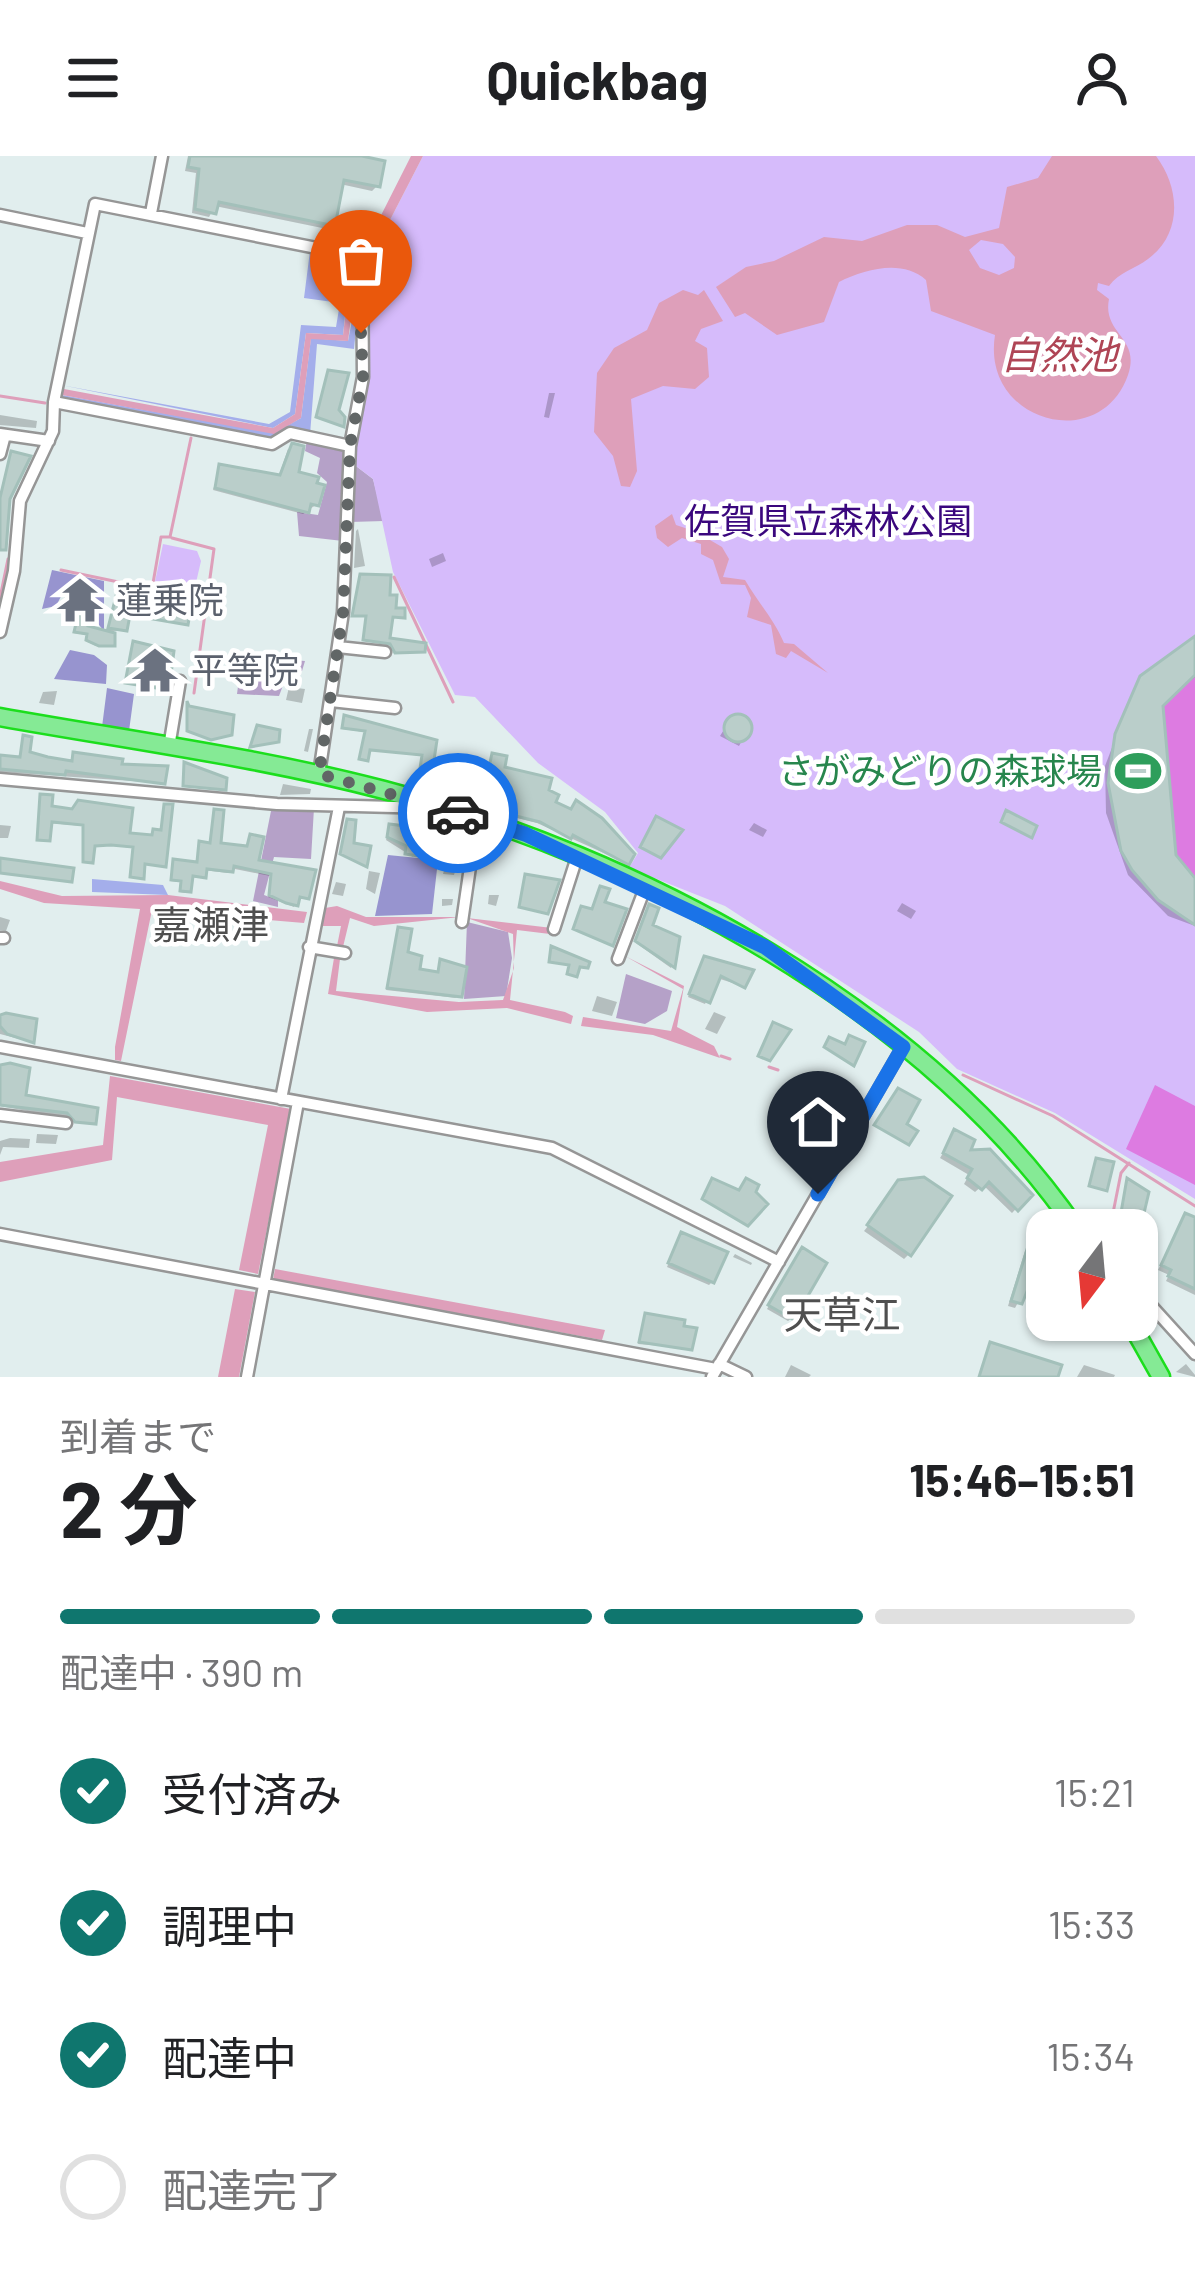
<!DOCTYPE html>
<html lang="ja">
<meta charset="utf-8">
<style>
:root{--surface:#fff;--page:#f6f6f6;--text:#202124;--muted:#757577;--line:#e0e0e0;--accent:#0f766e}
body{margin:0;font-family:Barlow,"Noto Sans JP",sans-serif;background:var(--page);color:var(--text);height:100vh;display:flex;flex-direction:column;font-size:45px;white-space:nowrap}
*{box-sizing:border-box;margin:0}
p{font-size:39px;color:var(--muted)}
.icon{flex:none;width:66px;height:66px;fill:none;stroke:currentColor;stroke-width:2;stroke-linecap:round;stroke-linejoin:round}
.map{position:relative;height:1221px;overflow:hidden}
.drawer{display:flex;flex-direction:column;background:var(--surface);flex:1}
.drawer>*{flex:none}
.needle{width:78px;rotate:196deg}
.buttons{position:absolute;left:1026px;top:1053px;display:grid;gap:24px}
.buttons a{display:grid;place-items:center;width:132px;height:132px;border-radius:24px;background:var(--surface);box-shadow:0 3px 9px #0004;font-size:60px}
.pin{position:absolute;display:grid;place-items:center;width:102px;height:102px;color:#fff;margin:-123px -51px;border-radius:50% 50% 50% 0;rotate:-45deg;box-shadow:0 0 12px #0007}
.pin .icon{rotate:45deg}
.courier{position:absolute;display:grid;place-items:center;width:120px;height:120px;margin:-60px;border:9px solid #1a73e8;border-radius:50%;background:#fff;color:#222;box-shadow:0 3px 15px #0007}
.head em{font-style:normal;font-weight:700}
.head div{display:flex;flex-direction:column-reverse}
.head{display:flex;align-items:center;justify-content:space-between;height:204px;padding:0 60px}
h1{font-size:78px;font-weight:700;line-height:90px}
.bar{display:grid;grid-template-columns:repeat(4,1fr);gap:18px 12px;align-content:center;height:144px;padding:0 60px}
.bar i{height:15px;border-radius:9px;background:var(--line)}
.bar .selected{background:var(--accent)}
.bar p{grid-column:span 4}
ol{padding:0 60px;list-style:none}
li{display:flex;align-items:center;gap:36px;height:132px}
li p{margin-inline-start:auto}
li .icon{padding:12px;border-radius:50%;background:var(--accent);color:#fff;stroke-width:4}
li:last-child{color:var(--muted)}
li i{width:66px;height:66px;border:6px solid var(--line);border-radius:50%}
header{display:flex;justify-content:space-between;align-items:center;height:156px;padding:0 60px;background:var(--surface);font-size:54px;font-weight:700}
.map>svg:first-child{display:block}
</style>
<header><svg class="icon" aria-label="menu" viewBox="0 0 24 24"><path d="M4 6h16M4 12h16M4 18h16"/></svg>Quickbag<svg class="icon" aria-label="person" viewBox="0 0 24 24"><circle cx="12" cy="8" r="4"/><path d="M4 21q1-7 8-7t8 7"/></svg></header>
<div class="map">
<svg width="1195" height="1221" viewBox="0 0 1195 1221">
<rect width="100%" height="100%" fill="#e1eeee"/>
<path fill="#a4aeeb" d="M310,95L351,105L343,179L306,177L295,258L273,272L61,229L269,268L290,256L301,169L336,171L340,147L304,142Z
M362,110L354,193L317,188L310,279L275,283L60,244L62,239L274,277L301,262L311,182L348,185Z
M92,723L163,729L168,739L92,736Z"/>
<path fill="#9794cf" d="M52,414L104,425V475L95,464L94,431L67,429L56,450L42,453Z
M70,494L94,499L107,509L106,528L54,523Z
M107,532L134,538L129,575L102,571Z
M388,699L438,704L432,758L375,760Z"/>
<path fill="#b5a1c8" d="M307,284L340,292L345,299L343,385L299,380L297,356L318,359L327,326L317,317L320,302L305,295Z
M352,307L373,323L384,365L350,366Z
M242,500L305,505L302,515L288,516L279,540L237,538Z
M272,650L314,652L311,703L274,701L264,739L278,744V751L253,745Z
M467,766L508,776L512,802L506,840L464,843Z
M626,818L672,835L667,855L645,868L616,862Z"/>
<path fill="#d6bbfb" d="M423,0H1195V1043L1055,957L957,913L919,876L725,750L629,712L638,697L605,656L538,607L475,541L455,539L393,416L373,323L352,307L372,99Z
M163,388L197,395L201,405L192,444L153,435Z"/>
<path fill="#dd7be1" d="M1195,519V722L1176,699L1163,550Z
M1155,929L1195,950V1029L1126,993Z"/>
<path fill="#de9fba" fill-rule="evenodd" d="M411,0H423L373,97L364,93Z
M1052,0H1156C1180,32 1183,77 1148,103C1135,113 1119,116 1109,130L1098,127L1097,134L1109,143C1102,178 1141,181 1128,219C1100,299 981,266 995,179L931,155L926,124C902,103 866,113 839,126L824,166L777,179L745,157L735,161L716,131L746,111L774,105L824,81L862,85L907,69H937L965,81L999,72L1007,31L1038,22ZM981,84L1003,88L1015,101L1014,112L999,119L980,112L969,94Z
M351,111H358L348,185L311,183L301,262L274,278L62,239L64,233L273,272L295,258L306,177L343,179Z
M683,134L698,139L704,134L723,165L701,173L695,185L707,192L709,221L695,233L663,230L631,243L637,315L630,331L621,330L613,300L594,276L597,217L614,192L647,174L659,147Z
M672,358L676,369L688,373L691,380L698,377L722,391L729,403L723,421L745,424C759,448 774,463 784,487L794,488L828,517L791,495L786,502L776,498L771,469L747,461L751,442L745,429L721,428L713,404L701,398V388L682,382L668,391L657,382L655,370Z
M0,725L62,740L168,739L307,756L304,767L152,754L121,905L115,904V891L140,753L44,747L0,733Z
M337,750L366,761H460L374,770L350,762L343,791L337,790L341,770H321L325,752Z
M467,762L552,772L550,778L517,774L510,844L565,856L573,860L571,868L507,852L427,856L328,838L334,802L340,803L336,835L459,846L503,844L514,812L513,778Z
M625,800L684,830L677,871L714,890L720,902L653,879L581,870L583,861L671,875L683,833Z
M110,920L291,953L258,1118L239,1114L268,969L117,941L112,1004L0,1026V1006L103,989Z
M275,1113L605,1174L602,1184L273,1124Z
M235,1133L255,1136L239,1221H218Z"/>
<path fill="#0003" d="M188,0H365L377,30L372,35L340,28L327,73L215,50L209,61L192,57L196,17L185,15Z
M549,237H555L549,262L544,261Z
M0,259L37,265L36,272L0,269Z
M288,293H300L296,318L317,348L303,358L213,334L220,312L278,322Z
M358,373L365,410L354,412L356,375Z
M443,397L446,405L432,411L429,403Z
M70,439L85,473L106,478L115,446L151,449L154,443L185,467L126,460L124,474L112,475L111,490H96L86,485L87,479L74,477L78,461L62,454Z
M1195,486V521L1160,550L1173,701L1195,726V770L1168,760L1128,719L1106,657L1105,610L1136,529L1166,501Z
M289,531L305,533L302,547L286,544Z
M57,535L54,549L39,547L43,536Z
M733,559L751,568L739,590L720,580Z
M343,564L434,587L431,606L456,635H431L433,622L419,620L422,600L367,594L360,604L365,576L342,573Z
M309,573H313L308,596L304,595Z
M26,599L71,608L74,599L162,627L0,616V602Z
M491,602L501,613L545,635L552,647L626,707L537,667L497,657L503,636L485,632Z
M283,628L311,633L310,638L280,639Z
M41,641L49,653L151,682L160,677L165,651L163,709H142L141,722H129L133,692L107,689L92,691L90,706L82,707L83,670L49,667L47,684L36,685Z
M215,656L217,690L246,693L251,681L255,707L306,742H297L294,751L268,741L270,720L230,712L228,717L203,714L201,722L190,721L186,737L179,736L181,726L170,725L172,709H196L198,691L209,689Z
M754,667L767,674L763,681L749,674Z
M424,668L456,682L444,684L440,693L436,687L417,685L413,701L386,684L390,671L421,675Z
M0,669L11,670L8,682H0Z
M447,703L458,705L454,719L443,718Z
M369,715L380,717L375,738L366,733Z
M336,726L346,728L343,740L332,738Z
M489,739H499L496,750L488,748Z
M442,743H453L452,749L442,750Z
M902,747L916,755L911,763L897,755Z
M649,753V770L677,783L671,812L636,787Z
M0,761L10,764L6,775L0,774Z
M399,774L405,798L417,816L437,819L441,807L456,842L386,834Z
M702,806L742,830L717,822L705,848L688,841Z
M597,840L617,846L612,860L592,855Z
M714,856L726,861L717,878L705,873Z
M0,865L31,886L0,878Z
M0,909L20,911L23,941L95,954L93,967L0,950Z
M786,954L830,977L807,971L804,976L781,966Z
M955,977L966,997L1029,1039L1012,1057L983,1029L975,1036L964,1028L969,1019L940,1002Z
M37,978L58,979L56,988L36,987Z
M10,982L30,983L29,992L3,991L0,999V985Z
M805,1003L812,1006L806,1016L799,1013Z
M900,1030L909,1098L904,1103L864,1075Z
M1195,1064V1139L1166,1125L1169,1119L1158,1114L1182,1065Z
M1047,1079V1125L1023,1137L1015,1152L1008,1150L1025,1095Z
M679,1083L712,1126L709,1129L667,1111Z
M735,1098L752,1107L751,1109L733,1101Z
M800,1098L792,1162L788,1165L767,1153Z
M646,1160L689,1192L638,1188Z
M1186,1208L1195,1219V1221L1176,1216Z
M791,1209L811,1219L809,1221H785Z
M1084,1209L1115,1219L1114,1221H1077Z"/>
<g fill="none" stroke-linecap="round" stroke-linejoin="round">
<path stroke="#de9fba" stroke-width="3" d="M0,240L45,247
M172,382L214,393L194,537
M61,414L152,433L161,381H170L191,282
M394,421L453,546
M0,442L8,403
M721,900L730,903
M769,911L778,914
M963,919L1053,960L1195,1050
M1090,1067L1112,1062L1121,1017L1129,1007"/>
</g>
<path fill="#baceca" stroke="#a3c0ba" stroke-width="3" d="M190,0H362L385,5L380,31L344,24L335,70L219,46L216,58L195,53L199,13L188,11Z
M328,214L349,217L339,254L345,261L344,271L316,261Z
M292,287L304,290L299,316L319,321L317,327L325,329L319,350L311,348L309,357L215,332L219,308L280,319Z
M11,295L31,300L10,343L6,394H0V342Z
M360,418L391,419L390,439H397L396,452H405V462L393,461L390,482L426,487L425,496L395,497L390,488L363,484L366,460H352Z
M69,435L93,439L88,470L115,477V490H99L86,484L87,478L74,476L78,459L62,452Z
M116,440L152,446L153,440L191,451L188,469L130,459L127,475L108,472Z
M1195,480V519L1163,550L1176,699L1195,722V769L1158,744L1132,714L1121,695L1108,627L1115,578L1140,520Z
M133,485L174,495L169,534L125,527Z
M187,545L189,550L234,559L232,579L211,584L187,575Z
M724 572a14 14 0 1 1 28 0a14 14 0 1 1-28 0Z
M344,559L437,584L434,604L463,610L459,636L431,635L433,621L419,619L422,599L370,594L368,605L359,603L365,575L342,572Z
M257,569L280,574L279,586L250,591Z
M23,579L32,581L30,596L48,601L72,605L73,596L123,603L122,608L168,610L165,628L66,615L65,619L0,613V599L20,601Z
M492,597L507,600L505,611L552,622L549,634L559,639L556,646L571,653L576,644L602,662L635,698L629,709L573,679L571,683L540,666L496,655L502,634L485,631Z
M184,606L227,622L226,634L183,630Z
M40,638L53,639L52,650L72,653L78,644L133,652L130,677L152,679L153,673L161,674L164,648H173L166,711L145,708L144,723L130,721L133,691L111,689L95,690L93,707L83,706V669L52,666L50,685L37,684Z
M214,653L224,654L221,687L247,690L250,678L264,681L259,704L316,714L309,743L300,741L298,750L286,747L269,739L271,718L234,710L233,716L207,713L206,722L193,720L191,736L180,735L181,725L171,724L173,703L197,706L199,685L210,687Z
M1006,654L1037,670L1032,682L1001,666Z
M656,660L683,674L661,702L640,691Z
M347,663L356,664L354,687L371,690L367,711L340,698Z
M423,665L460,670L458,683L447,682L446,691L420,683L418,700L405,698L406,690L387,681L389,668L422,672Z
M0,702L74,712L72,726L0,717Z
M525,718L560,724L548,758L519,751Z
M600,730L610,733L605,746L627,753L613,790L573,773L581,750L592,753Z
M649,748L659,752L653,769L680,781L675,812L635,785Z
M398,771L412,773L408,796L422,800L420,813L438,816L440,803L467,811L462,841L387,832Z
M551,790L590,806L588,812L580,811L577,821L567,818L569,809L549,806Z
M704,800L754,814L745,832L721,820L710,847L689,838Z
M6,857L37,863L34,887L7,878L0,870V859Z
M773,866L791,874L770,905L758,900Z
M849,879L865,886L854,910L824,891L829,881L845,888Z
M10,907L30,912L26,939L98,952L96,968L75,966L67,957L0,949V909Z
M898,932L920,944L907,968L918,975L909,989L874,969Z
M787,949L821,964L823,957L838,963L832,979L781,964Z
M954,973L975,984L971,994L990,993L1033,1039L1018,1055L989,1026L982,1034L967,1022L972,1013L943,997Z
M1096,1002L1114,1006L1107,1035L1089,1030Z
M924,1021L952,1040L911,1100L867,1069L898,1024Z
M712,1022L739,1034L746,1022L759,1029L756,1036L768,1048L748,1070L702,1043Z
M1127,1022L1149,1036L1140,1074H1118Z
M1185,1057L1195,1061V1133L1168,1120L1171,1114L1161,1109Z
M1047,1075V1124L1036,1136L1028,1133L1022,1148L1011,1145L1029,1087Z
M681,1076L728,1096L714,1127L668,1107Z
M802,1091L827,1107L794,1164L768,1149Z
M645,1157L685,1164L684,1170L697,1172L692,1194L639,1186Z
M990,1186L1062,1209L1058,1221H979Z"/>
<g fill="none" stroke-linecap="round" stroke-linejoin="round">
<g stroke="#969696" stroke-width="15">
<path id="minor" d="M151,57L162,0
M0,59L87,77
M54,246L272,288L290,277L350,290
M0,278L49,285
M0,298L5,279
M0,476L14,415L20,345L53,275L54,246L95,48L362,101L363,221L350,290L343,456L319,618
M338,491L385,496
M331,545L395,552
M169,591L180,525
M0,623L277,648L433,652
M462,766L477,663
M554,773L577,701
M0,782H4
M309,791L345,797
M618,803L645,732
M0,891L552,992L779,1106
M281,943L339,651
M0,959L66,967
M0,1078L716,1213
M1137,1134L1195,1198
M719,1208L746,1221
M247,1221L298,946
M712,1221L903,891"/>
</g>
<g stroke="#1cde1d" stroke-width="21">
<path id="highway" d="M0,561C128,584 258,601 384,634C640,701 924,852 1077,1074
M1129,1164L1161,1221"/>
</g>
<use href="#minor" stroke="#fff" stroke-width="10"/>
<use href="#highway" stroke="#85ea95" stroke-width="16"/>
</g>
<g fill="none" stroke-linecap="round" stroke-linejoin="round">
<path stroke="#616666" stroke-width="12" stroke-dasharray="0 21.6" d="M361,177L363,221L350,290L343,457L319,618L458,657"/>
<path stroke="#1a73e8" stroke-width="15" d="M458,657L525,678L765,791L903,891L818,1038"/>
</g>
<defs>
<g id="temple-bare" transform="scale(3.6)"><path d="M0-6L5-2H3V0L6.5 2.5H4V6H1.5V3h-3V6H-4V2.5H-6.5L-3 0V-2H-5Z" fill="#6b7280" stroke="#fff" stroke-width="2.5" paint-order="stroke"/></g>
<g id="stadium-bare" transform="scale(3.6)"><path d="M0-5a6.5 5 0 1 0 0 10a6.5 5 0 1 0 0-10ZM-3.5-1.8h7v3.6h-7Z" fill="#2e9e5b" stroke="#fff" stroke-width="2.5" paint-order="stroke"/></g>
</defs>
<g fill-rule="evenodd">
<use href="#temple-bare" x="80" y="444"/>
<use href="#temple-bare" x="155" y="514"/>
<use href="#stadium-bare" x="1138" y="615"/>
</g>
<g text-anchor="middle" stroke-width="9" stroke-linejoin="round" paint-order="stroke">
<g font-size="36" fill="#3a077d" stroke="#fff">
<text x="828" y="378">佐賀県立森林公園</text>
</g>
<g font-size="36" fill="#5b616d" stroke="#fff" text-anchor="start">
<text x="116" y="457">蓮乗院</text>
<text x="191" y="527">平等院</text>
</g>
<g font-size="36" fill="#27864d" stroke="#fff" text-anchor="end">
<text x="1102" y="628">さがみどりの森球場</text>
</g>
<g font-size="39" font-style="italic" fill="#af4555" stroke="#fff">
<text x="1059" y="213">自然池</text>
</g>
<g font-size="39" fill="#4f4f4f" stroke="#fff">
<text x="211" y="783">嘉瀬津</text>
<text x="842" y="1173">天草江</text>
</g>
</g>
</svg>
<div class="buttons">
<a><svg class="needle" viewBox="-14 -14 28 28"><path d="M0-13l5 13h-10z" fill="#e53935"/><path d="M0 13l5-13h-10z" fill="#757577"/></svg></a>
</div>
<div class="pin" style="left:361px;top:177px;background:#ea580c"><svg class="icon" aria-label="bag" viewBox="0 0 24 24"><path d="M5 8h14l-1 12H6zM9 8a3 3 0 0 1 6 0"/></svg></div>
<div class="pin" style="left:818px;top:1038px;background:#1f2937"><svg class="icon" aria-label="home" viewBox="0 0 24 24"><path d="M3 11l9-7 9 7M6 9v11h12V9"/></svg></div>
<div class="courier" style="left:458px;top:657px"><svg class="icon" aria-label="car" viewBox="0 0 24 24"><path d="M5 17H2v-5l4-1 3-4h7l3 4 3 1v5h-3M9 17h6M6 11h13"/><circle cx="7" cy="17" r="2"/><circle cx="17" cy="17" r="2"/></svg></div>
</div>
<section class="drawer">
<div class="head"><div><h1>2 分</h1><p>到着まで</p></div><em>15:46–15:51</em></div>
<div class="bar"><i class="selected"></i><i class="selected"></i><i class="selected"></i><i></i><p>配達中 · 390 m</p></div>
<ol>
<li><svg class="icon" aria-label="check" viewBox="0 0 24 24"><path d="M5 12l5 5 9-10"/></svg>受付済み<p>15:21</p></li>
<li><svg class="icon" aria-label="check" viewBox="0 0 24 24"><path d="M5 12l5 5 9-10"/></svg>調理中<p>15:33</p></li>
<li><svg class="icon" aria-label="check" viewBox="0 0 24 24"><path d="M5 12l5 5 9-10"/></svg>配達中<p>15:34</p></li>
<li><i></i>配達完了</li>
</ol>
</section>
